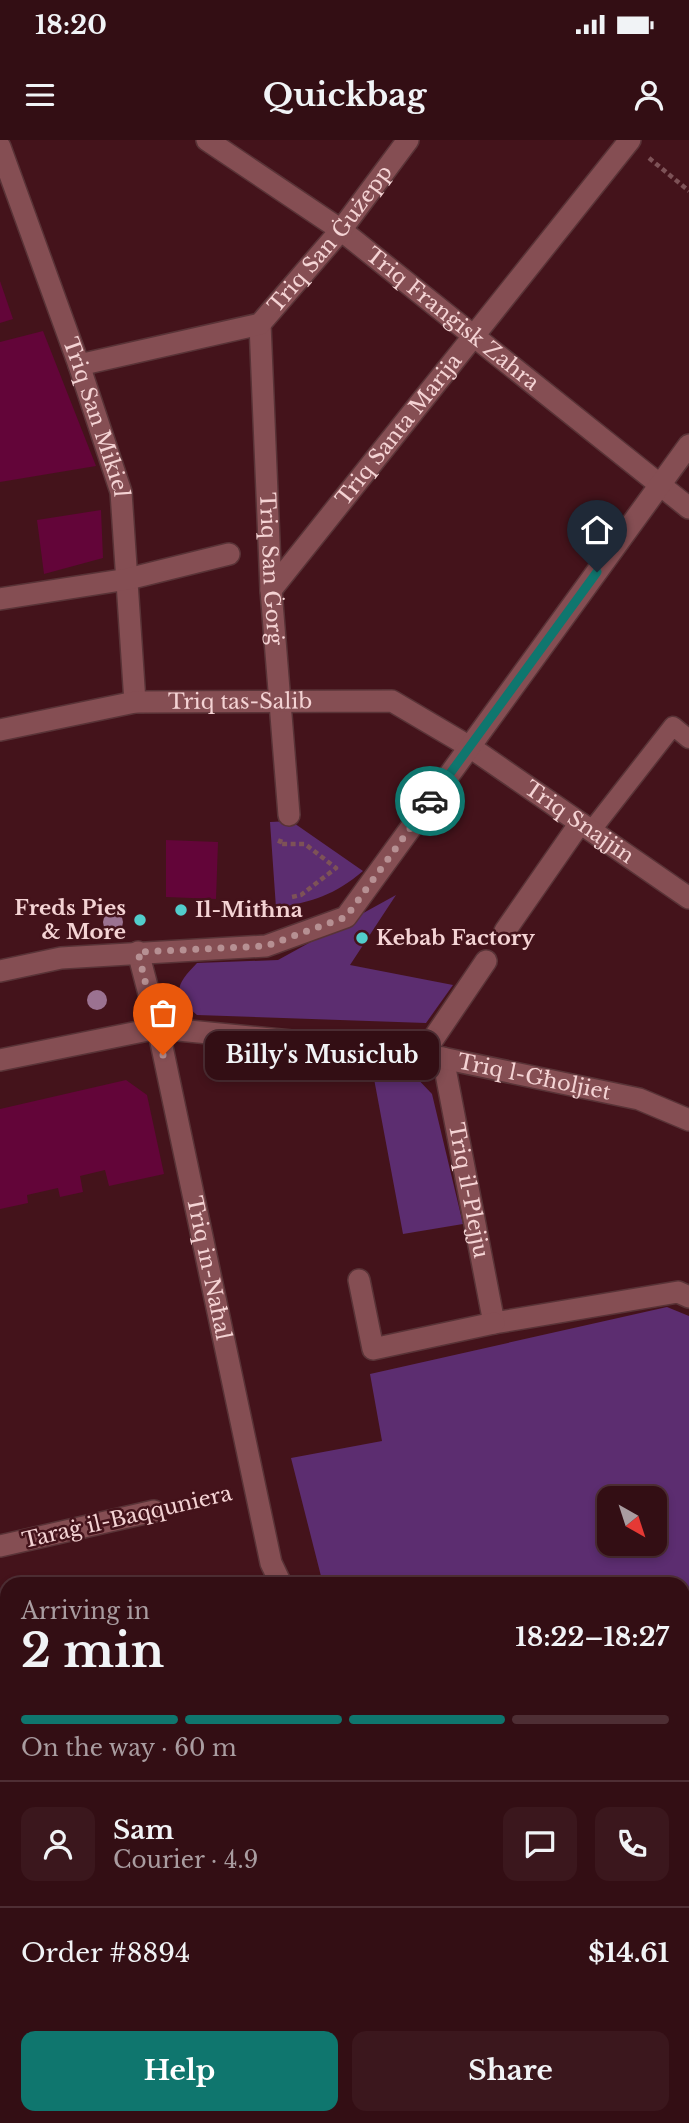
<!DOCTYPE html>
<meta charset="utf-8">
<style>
:root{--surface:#330e14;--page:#3b171d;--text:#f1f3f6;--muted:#a99ca0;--line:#4e2e34;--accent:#0f766e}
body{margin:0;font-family:"Libre Baskerville",serif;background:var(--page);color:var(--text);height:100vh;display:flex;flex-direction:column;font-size:26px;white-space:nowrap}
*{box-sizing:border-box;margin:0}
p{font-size:23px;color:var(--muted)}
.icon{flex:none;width:38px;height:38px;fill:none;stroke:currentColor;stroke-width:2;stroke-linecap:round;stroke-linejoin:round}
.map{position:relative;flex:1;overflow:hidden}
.drawer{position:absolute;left:0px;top:1437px;width:690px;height:548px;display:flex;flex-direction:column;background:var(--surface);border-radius:21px 21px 0 0;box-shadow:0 4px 10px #0003,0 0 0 2px var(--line)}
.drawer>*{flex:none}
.needle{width:46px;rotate:141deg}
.controls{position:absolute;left:597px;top:1346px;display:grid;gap:14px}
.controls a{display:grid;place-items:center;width:70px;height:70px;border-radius:14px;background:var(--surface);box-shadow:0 4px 10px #0003,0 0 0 2px var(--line);font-size:35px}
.pin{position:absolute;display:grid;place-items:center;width:60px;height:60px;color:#fff;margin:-72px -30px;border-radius:50% 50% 50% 0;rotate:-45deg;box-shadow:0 0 7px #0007}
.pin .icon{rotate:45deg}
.courier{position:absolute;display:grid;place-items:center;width:70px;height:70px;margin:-35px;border:5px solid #0f766e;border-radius:50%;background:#fff;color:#222;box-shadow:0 2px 9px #0007}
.bubble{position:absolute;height:49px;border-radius:14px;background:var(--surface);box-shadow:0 4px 10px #0003,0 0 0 2px var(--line);font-size:23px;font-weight:700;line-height:49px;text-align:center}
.head em{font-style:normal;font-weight:700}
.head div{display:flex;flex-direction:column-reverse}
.head{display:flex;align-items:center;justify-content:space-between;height:119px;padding:0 21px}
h1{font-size:46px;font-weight:700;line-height:52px}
.bar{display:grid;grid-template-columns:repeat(4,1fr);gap:10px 7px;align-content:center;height:84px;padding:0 21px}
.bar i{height:9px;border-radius:5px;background:var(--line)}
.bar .active{background:var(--accent)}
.bar p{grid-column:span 4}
.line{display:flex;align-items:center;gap:18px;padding:0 21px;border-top:2px solid var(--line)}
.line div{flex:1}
.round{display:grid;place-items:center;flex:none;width:74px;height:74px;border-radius:14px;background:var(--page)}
.action{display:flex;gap:14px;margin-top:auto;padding:14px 21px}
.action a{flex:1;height:80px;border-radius:14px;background:var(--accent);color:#fff;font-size:28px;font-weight:700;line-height:80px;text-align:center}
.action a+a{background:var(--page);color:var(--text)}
.status{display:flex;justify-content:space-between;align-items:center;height:49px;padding:0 35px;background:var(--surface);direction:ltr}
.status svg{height:19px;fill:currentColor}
header{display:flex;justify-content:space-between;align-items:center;height:91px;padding:0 21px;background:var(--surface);font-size:32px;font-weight:700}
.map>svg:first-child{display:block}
</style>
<div class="status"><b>18:20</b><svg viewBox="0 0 49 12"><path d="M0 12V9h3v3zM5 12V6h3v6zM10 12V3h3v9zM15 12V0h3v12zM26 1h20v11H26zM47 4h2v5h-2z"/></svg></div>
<header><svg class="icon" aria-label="menu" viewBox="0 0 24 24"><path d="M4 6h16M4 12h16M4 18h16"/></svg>Quickbag<svg class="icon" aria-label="person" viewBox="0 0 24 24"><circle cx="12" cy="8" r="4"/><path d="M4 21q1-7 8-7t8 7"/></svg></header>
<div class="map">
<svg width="689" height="1983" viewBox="0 0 689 1983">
<rect width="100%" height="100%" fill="#44131b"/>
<path fill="#5c2d70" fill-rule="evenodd" d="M291,681L363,731C335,755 312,762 276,768L270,682Z
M396,755L350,825L453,845L426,883L197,875C171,853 176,845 197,823L278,820Z
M372,928L412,933L432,954L463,1084L403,1094Z
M667,1167L689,1176V1681H682V1444H323L291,1318L382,1301L370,1234ZM609,1358H654V1404H609Z"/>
<path fill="#630539" d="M0,141L13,179L0,183Z
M43,191L96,326L0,342V202Z
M101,370L103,418L44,434L37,380Z
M166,700L218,702L216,759L166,757Z
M126,940L147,955L164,1034L109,1046L105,1030L80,1036L83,1052L60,1057L58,1048L27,1055L28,1063L0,1069V969Z
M370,1978H425L440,1983H366Z"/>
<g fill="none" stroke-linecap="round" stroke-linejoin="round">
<g stroke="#593337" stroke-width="21">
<path id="lane" d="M591,691L673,586L689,599"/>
</g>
<g stroke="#593337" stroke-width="24">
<g id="street">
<path id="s1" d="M207,0L341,90L689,368"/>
<path id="s2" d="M0,7L79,225L121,352L135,562"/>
<path id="s3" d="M260,184L271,450L289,675"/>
<path id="s4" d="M79,225L260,184L341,90L408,0"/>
<path id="s5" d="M271,450L630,0"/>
<path d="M0,459L128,439L229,414"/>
<path id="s6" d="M0,590L135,562L392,561L470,607L689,758"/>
<path d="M505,791L580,683"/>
<path id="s7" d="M138,812L158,888L271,1423L281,1444"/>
<path d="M423,914L486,821"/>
<path id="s8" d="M443,918L494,1183L678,1152L689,1157"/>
<path id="s9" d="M0,920L158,888L423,914L639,959L689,980"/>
<path d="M359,1140L373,1209L494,1183"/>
<path d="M0,1406L154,1371"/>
<path d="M0,1488L7,1510"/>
<path d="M682,1713L689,1712"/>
<path d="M513,1978L538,1983"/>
</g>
</g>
<g stroke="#593337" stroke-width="24">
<path id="secondary" d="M0,831L61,818L266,806L346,777L689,305"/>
</g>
<path stroke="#7d5257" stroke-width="4.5" stroke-dasharray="5 3.5" stroke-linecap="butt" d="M649,18L689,51
M281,699L279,704H305L336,728L301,755L292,757
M178,1365L231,1353"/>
<use href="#lane" stroke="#854e53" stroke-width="18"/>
<use href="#street" stroke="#854e53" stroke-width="21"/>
<use href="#secondary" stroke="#854e53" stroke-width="21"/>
</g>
<g fill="#9b7291">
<circle cx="113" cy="782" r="10"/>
<circle cx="97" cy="860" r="10"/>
</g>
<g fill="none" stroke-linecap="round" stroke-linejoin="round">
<path stroke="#b69093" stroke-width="7" stroke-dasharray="0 12.6" d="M163,915L138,812L266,806L346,777L430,661"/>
<path stroke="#0f766e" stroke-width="9" d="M430,661L597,432"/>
</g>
<g fill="#52cdcc" stroke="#44131b" stroke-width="2.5">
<circle cx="181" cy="770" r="7"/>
<circle cx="140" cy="780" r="7"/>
<circle cx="362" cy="798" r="7"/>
</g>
<g text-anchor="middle" stroke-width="5" stroke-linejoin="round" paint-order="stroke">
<g font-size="21" fill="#f4d3d4" stroke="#44131b">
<text dy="7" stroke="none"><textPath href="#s4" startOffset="296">Triq San Ġużepp</textPath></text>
<text dy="7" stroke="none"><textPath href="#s1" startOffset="304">Triq Franġisk Zahra</textPath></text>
<text dy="7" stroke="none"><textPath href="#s2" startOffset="287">Triq San Mikiel</textPath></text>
<text dy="7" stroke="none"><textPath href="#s5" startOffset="205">Triq Santa Marija</textPath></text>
<text dy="7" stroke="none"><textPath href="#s3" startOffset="245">Triq San Ġorġ</textPath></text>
<text dy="7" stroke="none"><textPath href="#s6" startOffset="243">Triq tas-Salib</textPath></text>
<text dy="7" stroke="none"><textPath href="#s6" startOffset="618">Triq Snajjin</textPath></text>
<text dy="7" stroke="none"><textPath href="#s9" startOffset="541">Triq l-Għoljiet</textPath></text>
<text dy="7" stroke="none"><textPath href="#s8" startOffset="135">Triq il-Plejju</textPath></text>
<text dy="7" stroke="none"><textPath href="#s7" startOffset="324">Triq in-Naħal</textPath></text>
<text transform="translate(127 1377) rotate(-13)" y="7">Taraġ il-Baqquniera</text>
</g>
<g font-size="21" font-weight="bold" fill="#f4d3d4" stroke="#44131b" text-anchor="start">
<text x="126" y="775" text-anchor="end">Freds Pies<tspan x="126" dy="24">&amp; More</tspan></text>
<text x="195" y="777">Il-Mitħna</text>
<text x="376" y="805">Kebab Factory</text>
</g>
</g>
</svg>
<div class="controls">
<a><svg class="needle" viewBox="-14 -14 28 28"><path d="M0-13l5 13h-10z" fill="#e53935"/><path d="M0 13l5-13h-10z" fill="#a99ca0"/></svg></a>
</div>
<div class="pin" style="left:163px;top:915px;background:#ea580c"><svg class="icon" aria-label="bag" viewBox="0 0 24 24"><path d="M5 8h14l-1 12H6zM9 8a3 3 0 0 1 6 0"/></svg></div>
<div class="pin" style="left:597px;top:432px;background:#1f2937"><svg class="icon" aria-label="home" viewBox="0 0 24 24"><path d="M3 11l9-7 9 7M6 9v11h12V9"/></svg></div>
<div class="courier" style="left:430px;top:661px"><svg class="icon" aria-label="car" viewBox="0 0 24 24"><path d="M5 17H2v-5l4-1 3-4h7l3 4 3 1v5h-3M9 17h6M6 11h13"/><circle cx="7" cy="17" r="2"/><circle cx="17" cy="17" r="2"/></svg></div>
<div class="bubble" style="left:205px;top:891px;width:234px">Billy's Musiclub</div>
<section class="drawer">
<div class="head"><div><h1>2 min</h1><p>Arriving in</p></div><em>18:22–18:27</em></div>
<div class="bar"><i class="active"></i><i class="active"></i><i class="active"></i><i></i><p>On the way · 60 m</p></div>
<div class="line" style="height:126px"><a class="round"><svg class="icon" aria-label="person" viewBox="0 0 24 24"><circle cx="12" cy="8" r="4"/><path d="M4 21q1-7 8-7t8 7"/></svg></a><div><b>Sam</b><p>Courier · 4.9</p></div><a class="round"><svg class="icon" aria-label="chat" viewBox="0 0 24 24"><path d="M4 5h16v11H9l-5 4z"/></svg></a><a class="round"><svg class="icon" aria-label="phone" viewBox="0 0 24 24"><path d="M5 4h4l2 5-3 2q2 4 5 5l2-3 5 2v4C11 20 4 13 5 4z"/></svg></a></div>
<div class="line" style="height:91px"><div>Order #8894</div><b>$14.61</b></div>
<div class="action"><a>Help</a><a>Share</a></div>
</section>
</div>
